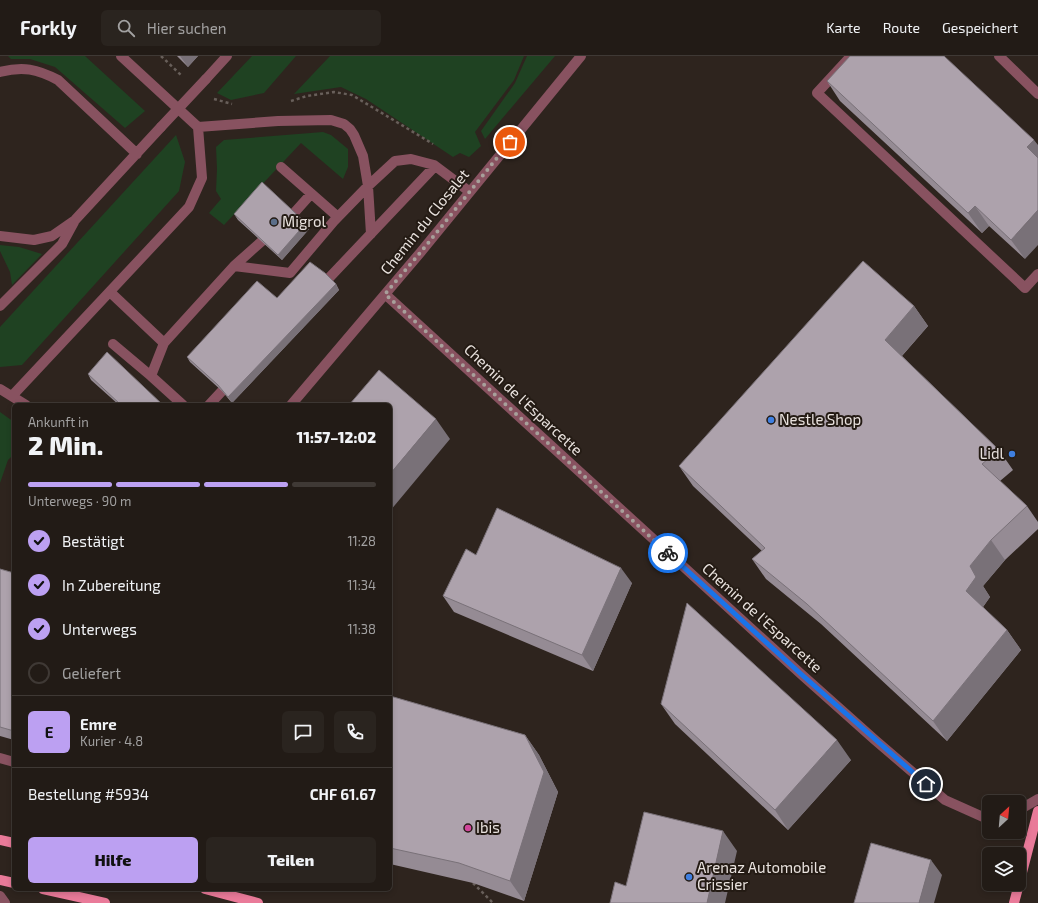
<!DOCTYPE html>
<html lang="de">
<meta charset="utf-8">
<style>
:root{--surface:#221b16;--page:#2a241f;--text:#f1f3f6;--muted:#a2a1a1;--line:#3f3935;--accent:#bca0f2}
body{margin:0;font-family:"Exo 2",sans-serif;background:var(--page);color:var(--text);height:100vh;display:flex;flex-direction:column;font-size:15px;white-space:nowrap}
*{box-sizing:border-box;margin:0}
p{font-size:13px;color:var(--muted)}
.icon{flex:none;width:22px;height:22px;fill:none;stroke:currentColor;stroke-width:2;stroke-linecap:round;stroke-linejoin:round}
.map{position:relative;flex:1;overflow:hidden}
.side{position:absolute;left:12px;top:347px;width:380px;height:488px;display:flex;flex-direction:column;background:var(--surface);border-radius:6px;box-shadow:0 2px 6px #0003,0 0 0 1px var(--line)}
.side>*{flex:none}
.needle{width:26px;rotate:26deg}
.controls{position:absolute;left:982px;top:739px;display:grid;gap:8px}
.controls a{display:grid;place-items:center;width:44px;height:44px;border-radius:6px;background:var(--surface);box-shadow:0 2px 6px #0003,0 0 0 1px var(--line);font-size:20px}
.pin{position:absolute;display:grid;place-items:center;width:34px;height:34px;color:#fff;margin:-17px;border:2px solid #fff;border-radius:50%;box-shadow:0 1px 4px #0007}
.courier{position:absolute;display:grid;place-items:center;width:40px;height:40px;margin:-20px;border:3px solid #1a73e8;border-radius:50%;background:#fff;color:#222;box-shadow:0 1px 5px #0007}
.summary em{font-style:normal;font-weight:800}
.summary div{display:flex;flex-direction:column-reverse}
.summary{display:flex;align-items:center;justify-content:space-between;height:68px;padding:0 16px}
h1{font-size:26px;font-weight:800;line-height:30px}
.bar{display:grid;grid-template-columns:repeat(4,1fr);gap:6px 4px;align-content:center;height:48px;padding:0 16px}
.bar i{height:5px;border-radius:3px;background:var(--line)}
.bar .active{background:var(--accent)}
.bar p{grid-column:span 4}
.line{display:flex;align-items:center;gap:10px;padding:0 16px;border-top:1px solid var(--line)}
.line div{flex:1}
.round{display:grid;place-items:center;flex:none;width:42px;height:42px;border-radius:6px;background:var(--page)}
ol{padding:0 16px;list-style:none}
li{display:flex;align-items:center;gap:12px;height:44px}
li p{margin-inline-start:auto}
li .icon{padding:4px;border-radius:50%;background:var(--accent);color:#111;stroke-width:4}
li:last-child{color:var(--muted)}
li i{width:22px;height:22px;border:2px solid var(--line);border-radius:50%}
.cta{display:flex;gap:8px;margin-top:auto;padding:8px 16px}
.cta a{flex:1;height:46px;border-radius:6px;background:var(--accent);color:#111;font-size:16px;font-weight:800;line-height:46px;text-align:center}
.cta a+a{background:var(--page);color:var(--text)}
header{display:flex;align-items:center;gap:24px;box-sizing:border-box;height:56px;padding:0 20px;background:var(--surface);border-bottom:1px solid var(--line)}
header strong{font-size:19px}
nav{display:flex;gap:22px;margin-inline-start:auto;font-size:14px}
.search{width:280px;height:36px;background:var(--page);display:flex;align-items:center;gap:10px;box-sizing:border-box;padding:0 14px;border-radius:6px;color:var(--muted);font-size:15px}
.map>svg:first-child{display:block}
</style>
<header>
<strong>Forkly</strong>
<div class="search"><svg class="icon" aria-label="search" viewBox="0 0 24 24"><circle cx="10" cy="10" r="6"/><path d="M15 15l6 6"/></svg>Hier suchen</div>
<nav><a>Karte</a><a>Route</a><a>Gespeichert</a></nav>
</header>
<div class="map">
<svg width="1038" height="847" viewBox="0 0 1038 847">
<rect width="100%" height="100%" fill="#2e241e"/>
<path fill="#1f4222" d="M8,0H85L145,55L125,72L55,11L30,3H11Z
M252,0H296L264,37L231,44L217,37Z
M330,0H524L514,24L475,76L481,90L469,101L460,97L453,101L366,43L341,31L294,38Z
M527,0H555L485,83L481,75L515,27Z
M323,76L331,79L348,93V111L343,123L301,87L224,169L209,157L221,143L216,135L217,113L216,91L224,84Z
M176,79L185,106L179,135L22,309L0,311V271Z
M0,189L19,191L42,198L12,229L10,216L0,195Z
M0,356L14,366V398L8,404L0,427Z"/>
<g fill="none" stroke-linecap="round" stroke-linejoin="round">
<path stroke="#685f5a" stroke-width="2.5" stroke-dasharray="3 3" stroke-linecap="butt" d="M161,0L182,20
M214,43L232,48
M291,45L307,40L334,36L352,39L433,88
M473,827L493,847"/>
<path stroke="#885260" stroke-width="10" d="M851,0L817,37L1025,232L1038,218
M999,0L1038,38
M0,16C23,10 37,13 58,24L137,98
M206,23L227,0
M281,111L338,161
M294,157L311,138
M371,178L368,130L395,105L411,103L434,109L470,136
M0,180L34,184L52,180L75,164L161,71
M234,210L262,185
M329,222L435,110
M110,236L164,287L234,210L290,217L334,165L368,130L363,100L354,79L350,73L344,68L331,64L278,65L198,71
M385,238L801,618L875,684L945,744L983,761L989,760
M0,250L62,188L74,166
M164,287L151,320L183,349
M113,288L151,320
M0,333L26,349
M12,340L189,151L202,122L198,71L121,0
M209,349L222,335
M291,349L420,197L581,0
M0,702L14,706
M1019,754L1038,743
M0,840L5,847"/>
<path stroke="#e97a99" stroke-width="10" d="M0,784L14,787
M0,824L14,827
M1019,828L1038,755
M43,833L105,847
M205,833L258,847
M1014,847L1019,828"/>
<path stroke="#885260" stroke-width="10" d="M161,71L206,23"/>
</g>
<path fill="#958b94" d="M177,0H198L188,11Z
M944,0L1025,203L989,170L982,177L840,45L827,25Z
M234,158L310,172L282,204L238,164Z
M336,228L339,234L232,347L222,335L190,306L187,301L277,242Z
M914,250L928,270L902,300L999,394L1013,414L1000,425L1027,450L1038,466V473L1005,504L983,530L990,541L983,551L1007,574L1021,594L947,685L821,568L766,523L752,503L762,495L693,430L679,410Z
M88,318L163,349H119L91,324Z
M476,499L632,527L593,615L454,556L443,540Z
M0,513L14,517V684L0,680Z
M390,640L525,679L539,699L558,736L524,845L473,827L390,808Z
M661,648L851,704L788,774L675,668Z"/>
<path fill="#797178" d="M180,0H198L188,11Z
M1034,84L1038,89V107L1027,91Z
M975,150L989,170L982,177L968,157Z
M1038,154V189L1025,203L1011,184Z
M306,167L310,172L282,204L278,199Z
M336,228L339,234L232,347L228,341Z
M914,250L928,270L898,304L885,284Z
M436,363L450,383L390,455V418Z
M991,484L1005,504L983,530L990,541L980,555L966,535L970,510Z
M621,512L632,527L593,615L582,599Z
M1007,574L1021,594L947,685L933,665Z
M525,679L539,699L558,736L524,845L510,825Z
M837,684L851,704L788,774L775,754Z
M723,775L737,795L725,847H707Z
M931,804L942,819L934,847H919Z"/>
<path fill="#ada2ac" stroke="#797178" d="M850,0H944L1034,84L1027,91L1038,102V154L1011,184L975,150L968,157L827,25Z
M262,126L306,167L278,199L234,158Z
M863,205L914,250L885,284L999,394L982,408L1027,450L991,484L970,510L976,521L966,535L1007,574L933,665L807,548L752,503L765,492L679,410Z
M310,206L325,217L336,228L228,341L218,329L187,301L257,225L277,242Z
M107,296L163,349H121L88,318Z
M379,314L436,363L390,418V349H349Z
M497,452L621,512L582,599L443,540L466,493L476,499Z
M0,513L14,517V675L0,671Z
M687,547L837,684L775,754L661,648Z
M390,640L525,679L544,716L510,825L459,807L390,792Z
M644,756L723,775L707,847H610L615,826L626,830Z
M871,787L931,804L919,847H854Z"/>
<g fill="none" stroke-linecap="round" stroke-linejoin="round">
<path stroke="#a8a09b" stroke-width="4" stroke-dasharray="0 7.2" d="M510,86L420,197L385,238L668,497"/>
<path stroke="#1a73e8" stroke-width="5" d="M668,497L801,618L926,728"/>
</g>
<circle fill="#5c6f8a" stroke="#241b14" stroke-width="1.5" cx="274" cy="166" r="4"/>
<g fill="#3f7fe0" stroke="#241b14" stroke-width="1.5">
<circle cx="771" cy="364" r="4"/>
<circle cx="1012" cy="398" r="4"/>
<circle cx="689" cy="821" r="4"/>
</g>
<circle fill="#d1479c" stroke="#241b14" stroke-width="1.5" cx="468" cy="772" r="4"/>
<g text-anchor="middle" stroke-width="4" stroke-linejoin="round" paint-order="stroke">
<g font-size="15" fill="#e9e2de" stroke="#241b14" text-anchor="start">
<text x="282" y="171">Migrol</text>
<text x="779" y="369">Nestle Shop</text>
<text x="1004" y="403" text-anchor="end">Lidl</text>
<text x="476" y="777">Ibis</text>
<text x="697" y="817">Arenaz Automobile<tspan x="697" dy="17">Crissier</tspan></text>
</g>
<g font-size="15" fill="#e9e2de" stroke="#241b14">
<text transform="translate(425 166) rotate(-51)" y="5">Chemin du Closalet</text>
<text transform="translate(523 344) rotate(43)" y="5">Chemin de l'Esparcette</text>
<text transform="translate(762 562) rotate(42)" y="5">Chemin de l'Esparcette</text>
</g>
</g>
</svg>
<div class="controls">
<a><svg class="needle" viewBox="-14 -14 28 28"><path d="M0-13l5 13h-10z" fill="#e53935"/><path d="M0 13l5-13h-10z" fill="#a2a1a1"/></svg></a>
<a><svg class="icon" aria-label="layers" viewBox="0 0 24 24"><path d="M12 4l9 5-9 5-9-5zM3 14l9 5 9-5"/></svg></a>
</div>
<div class="pin" style="left:510px;top:86px;background:#ea580c"><svg class="icon" aria-label="bag" viewBox="0 0 24 24"><path d="M5 8h14l-1 12H6zM9 8a3 3 0 0 1 6 0"/></svg></div>
<div class="pin" style="left:926px;top:728px;background:#1f2937"><svg class="icon" aria-label="home" viewBox="0 0 24 24"><path d="M3 11l9-7 9 7M6 9v11h12V9"/></svg></div>
<div class="courier" style="left:668px;top:497px"><svg class="icon" aria-label="bike" viewBox="0 0 24 24"><circle cx="6" cy="16" r="4"/><circle cx="18" cy="16" r="4"/><path d="M6 16l4-8h5l3 8M10 8l3 8H6M13 5h3"/></svg></div>
<section class="side">
<div class="summary"><div><h1>2 Min.</h1><p>Ankunft in</p></div><em>11:57–12:02</em></div>
<div class="bar"><i class="active"></i><i class="active"></i><i class="active"></i><i></i><p>Unterwegs · 90 m</p></div>
<ol>
<li><svg class="icon" aria-label="check" viewBox="0 0 24 24"><path d="M5 12l5 5 9-10"/></svg>Bestätigt<p>11:28</p></li>
<li><svg class="icon" aria-label="check" viewBox="0 0 24 24"><path d="M5 12l5 5 9-10"/></svg>In Zubereitung<p>11:34</p></li>
<li><svg class="icon" aria-label="check" viewBox="0 0 24 24"><path d="M5 12l5 5 9-10"/></svg>Unterwegs<p>11:38</p></li>
<li><i></i>Geliefert</li>
</ol>
<div class="line" style="height:72px"><b class="round" style="background:var(--accent);color:#111">E</b><div><b>Emre</b><p>Kurier · 4.8</p></div><a class="round"><svg class="icon" aria-label="chat" viewBox="0 0 24 24"><path d="M4 5h16v11H9l-5 4z"/></svg></a><a class="round"><svg class="icon" aria-label="phone" viewBox="0 0 24 24"><path d="M5 4h4l2 5-3 2q2 4 5 5l2-3 5 2v4C11 20 4 13 5 4z"/></svg></a></div>
<div class="line" style="height:52px"><div>Bestellung #5934</div><b>CHF 61.67</b></div>
<div class="cta"><a>Hilfe</a><a>Teilen</a></div>
</section>
</div>
